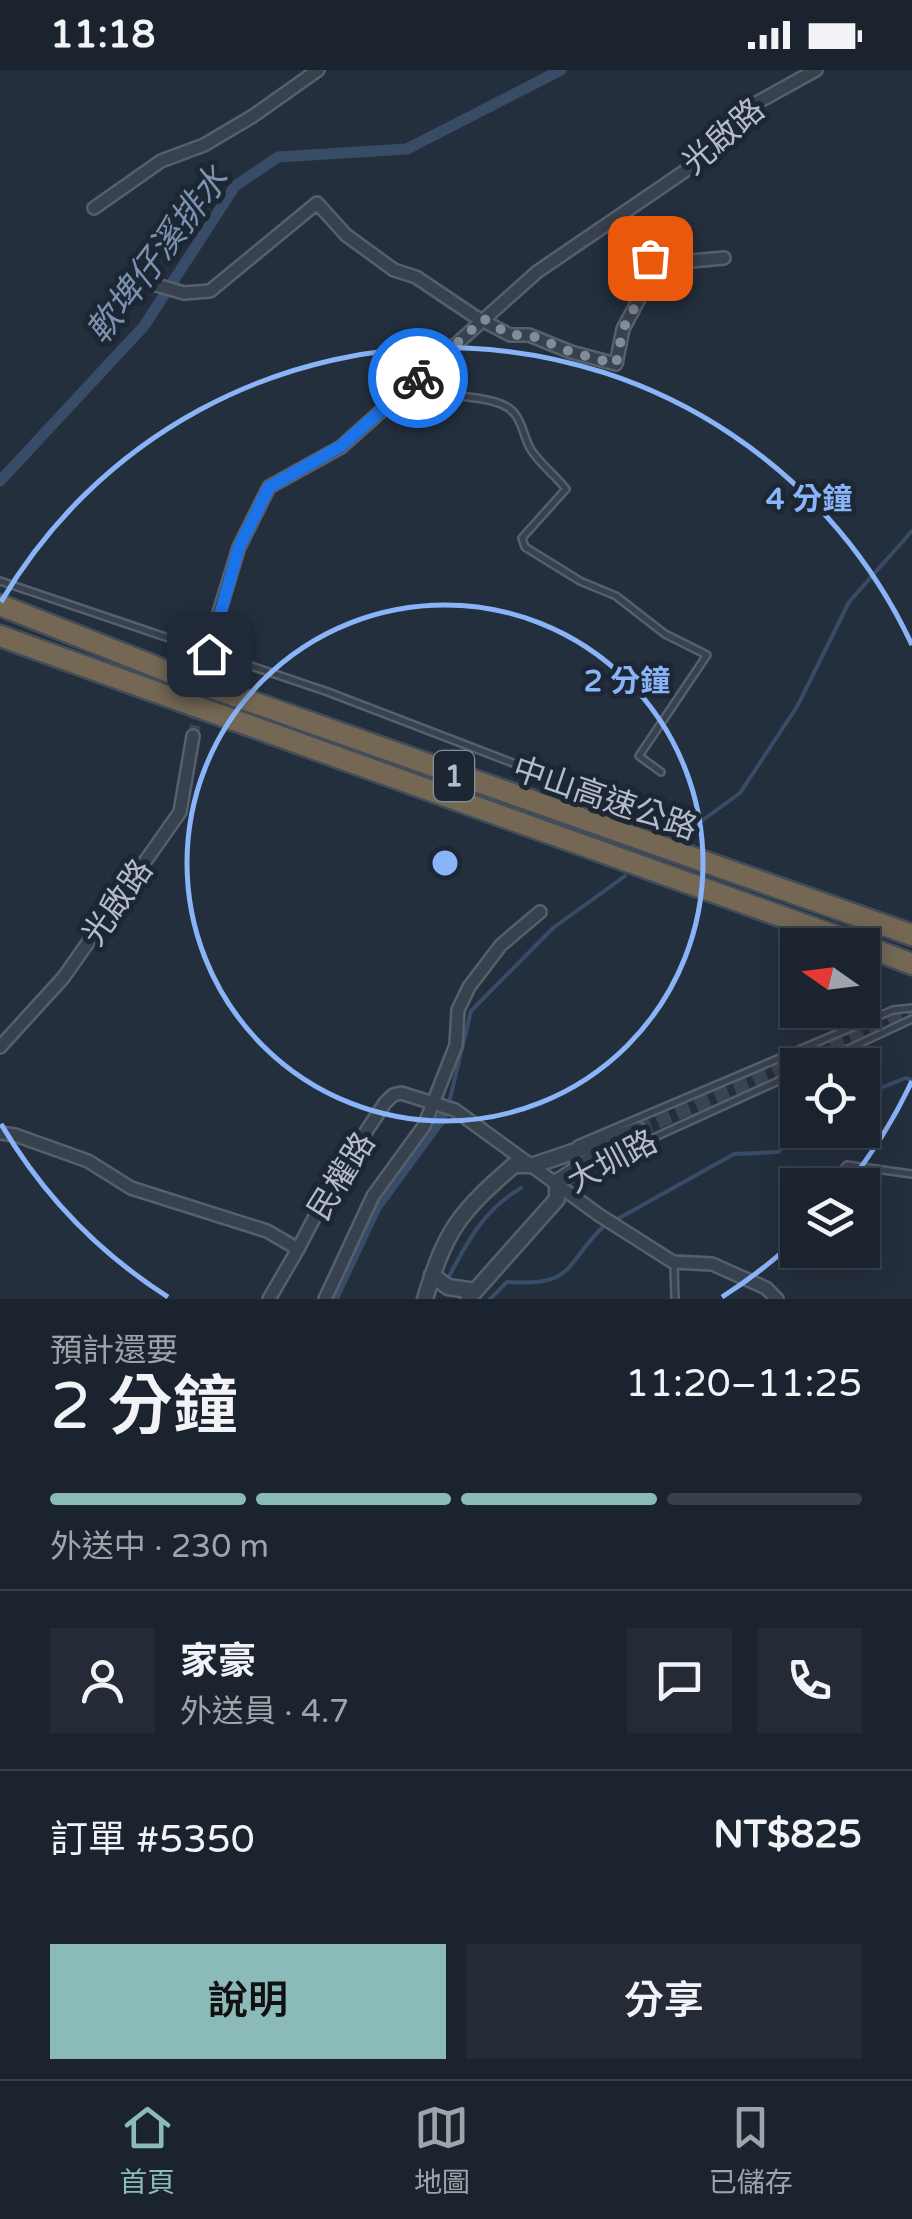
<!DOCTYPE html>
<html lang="zh-TW">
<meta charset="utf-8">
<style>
:root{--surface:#1b232e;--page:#242b36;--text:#f1f3f6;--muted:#a0a4aa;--line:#39404a;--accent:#8bbbb9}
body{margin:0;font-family:"Varela Round","Noto Sans TC",sans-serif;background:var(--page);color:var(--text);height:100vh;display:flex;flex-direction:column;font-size:38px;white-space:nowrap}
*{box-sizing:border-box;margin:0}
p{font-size:32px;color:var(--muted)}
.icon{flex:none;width:55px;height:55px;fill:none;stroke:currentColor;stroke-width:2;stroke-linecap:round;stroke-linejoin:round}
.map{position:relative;height:1229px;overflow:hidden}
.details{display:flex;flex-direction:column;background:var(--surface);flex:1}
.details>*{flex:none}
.needle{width:65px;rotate:284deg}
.tools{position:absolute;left:780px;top:858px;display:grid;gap:20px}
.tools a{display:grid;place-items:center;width:100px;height:100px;border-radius:0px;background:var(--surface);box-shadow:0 5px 25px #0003,0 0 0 2px var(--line);font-size:50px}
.pin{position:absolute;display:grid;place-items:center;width:85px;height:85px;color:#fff;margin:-42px;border-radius:20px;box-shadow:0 5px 15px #0006}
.courier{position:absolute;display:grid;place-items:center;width:100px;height:100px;margin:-50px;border:8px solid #1a73e8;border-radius:50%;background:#fff;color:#222;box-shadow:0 2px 12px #0007}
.headline em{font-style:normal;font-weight:600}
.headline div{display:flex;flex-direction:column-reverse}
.headline{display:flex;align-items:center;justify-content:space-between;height:170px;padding:0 50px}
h1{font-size:65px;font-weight:600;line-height:75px}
.bar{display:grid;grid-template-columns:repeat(4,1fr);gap:15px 10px;align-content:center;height:120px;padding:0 50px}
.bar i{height:12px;border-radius:8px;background:var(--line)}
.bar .current{background:var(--accent)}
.bar p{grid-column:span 4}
.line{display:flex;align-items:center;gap:25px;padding:0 50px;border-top:2px solid var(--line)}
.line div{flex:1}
.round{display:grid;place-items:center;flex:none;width:105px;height:105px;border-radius:0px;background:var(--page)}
.cta{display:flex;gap:20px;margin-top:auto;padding:20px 50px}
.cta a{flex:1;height:115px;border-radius:0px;background:var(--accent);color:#111;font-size:40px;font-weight:600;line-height:115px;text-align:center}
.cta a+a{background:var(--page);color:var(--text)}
.status{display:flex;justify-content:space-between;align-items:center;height:70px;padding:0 50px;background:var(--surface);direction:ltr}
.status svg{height:28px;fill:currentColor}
.tabs{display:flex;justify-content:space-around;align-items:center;height:140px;border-top:2px solid var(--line);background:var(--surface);font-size:28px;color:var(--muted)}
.tabs a{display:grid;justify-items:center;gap:5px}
.tabs .current{color:var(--accent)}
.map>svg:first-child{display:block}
</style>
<div class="status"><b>11:18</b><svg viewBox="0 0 49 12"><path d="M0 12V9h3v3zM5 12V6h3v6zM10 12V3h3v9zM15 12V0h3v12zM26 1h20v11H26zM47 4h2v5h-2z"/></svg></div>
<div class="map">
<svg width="912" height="1229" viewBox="0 0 912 1229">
<rect width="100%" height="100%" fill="#242f3e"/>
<path fill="#394c67" d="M441,1040L448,1044L444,1054L381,1140L339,1229H330L372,1128Z"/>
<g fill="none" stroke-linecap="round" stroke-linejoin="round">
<path stroke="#394c67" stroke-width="4" d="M685,763L740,723L798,635L849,532L912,461
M862,1025L906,1008L912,1010
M449,1033L471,941L553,858L625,806
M614,1151L734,1084L779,1082L794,1051L798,1050
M446,1212C466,1174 483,1140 521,1118
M490,1229L507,1212C577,1217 564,1193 605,1155"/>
<path stroke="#394c67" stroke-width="11" d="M0,411L144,256L235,116L278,87L407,79L561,0"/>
<path stroke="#3a4453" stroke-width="11" stroke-dasharray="11 5.5" stroke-linecap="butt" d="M193,666L204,612"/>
<path stroke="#3a4453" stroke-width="14" stroke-dasharray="14 7" stroke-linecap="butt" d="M638,1060L912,943"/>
<g stroke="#565f6c" stroke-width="10">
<path id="service" d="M420,310C452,333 470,322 501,334C522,342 521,361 530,378C537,391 556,406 566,419L522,468L525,477L580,511L616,526L665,564L707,585L639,686L661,702
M0,511L328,622L635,740
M814,995L912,949
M577,1074L893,940L912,938
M596,1094L798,1002
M827,1115L847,1095L912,1104
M674,1195L675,1229"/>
</g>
<g stroke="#565f6c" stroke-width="16">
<path id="minor" d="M94,138L161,91L204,75L253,46L318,0
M146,212L184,223L210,221L317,133L346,165L394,200L416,207L474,246L510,265H529L571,282L616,294L623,259L638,231L633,218L641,195L650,188L670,193L724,188
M205,605L214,559L239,477L269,417L341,377L537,202L704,88L751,36L816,0
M0,977L63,908L180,742L193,666
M0,1063L15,1065L88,1091L131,1118L267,1161L298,1179L334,1110L385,1033L393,1025L401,1023L455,1040L599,1145L673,1192L712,1194L766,1218L777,1229
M269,1229L298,1179
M325,1229L373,1126L424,1056L456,975L458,940L469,917L501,875L540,842"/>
</g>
<g stroke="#565f6c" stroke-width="19">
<path id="tertiary" d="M432,1205L448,1217L475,1221
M425,1229C446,1159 459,1143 514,1095H534L638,1060
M468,1229L557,1129V1112L621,1071"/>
</g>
<g stroke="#434c59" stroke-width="25">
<path id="motorway" d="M0,535L184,608L912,865
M0,566L861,875
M862,875L912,894"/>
</g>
<use href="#service" stroke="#38414e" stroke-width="5"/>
<use href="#minor" stroke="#38414e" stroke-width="11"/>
<use href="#tertiary" stroke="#38414e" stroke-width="14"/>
<use href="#motorway" stroke="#746855" stroke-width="20"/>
</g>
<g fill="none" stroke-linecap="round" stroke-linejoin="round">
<path stroke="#828b98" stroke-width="10" stroke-dasharray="0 18" d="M418,308L484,249L510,265H530L571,282L616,294L623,259L638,231L633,218L641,195L650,188"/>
<path stroke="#1a73e8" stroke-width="12" d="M209,584L239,477L269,417L341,376L418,308"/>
</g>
<g fill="none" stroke="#8ab4f8" stroke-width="5">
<circle cx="445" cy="793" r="258"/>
<path d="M912 1011A515 515 0 0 1 848 1114M796 1170A515 515 0 0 1 722 1227M168 1227A515 515 0 0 1 1 1054M1 532A515 515 0 0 1 912 575"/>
</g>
<g text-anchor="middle" stroke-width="10" stroke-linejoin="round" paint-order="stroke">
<rect fill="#1d2633" stroke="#878f9c" stroke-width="2.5" x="434" y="681" width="40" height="50" rx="8"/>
<g font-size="30" font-weight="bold" fill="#b4bcc9">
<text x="454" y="716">1</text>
</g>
<g font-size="32" fill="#b4bcc9" stroke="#1d2633">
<text transform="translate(723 66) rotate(-41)" y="11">光啟路</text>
<text transform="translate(605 728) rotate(19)" y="11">中山高速公路</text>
<text transform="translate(117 832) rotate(-55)" y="11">光啟路</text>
<text transform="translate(612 1091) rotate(-28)" y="11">大圳路</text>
<text transform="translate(341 1106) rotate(-58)" y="11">民權路</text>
</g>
<g font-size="35" font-style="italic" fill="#7c92b1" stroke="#1d2633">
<text transform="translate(157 185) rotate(-53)" y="12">軟埤仔溪排水</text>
</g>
</g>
<circle cx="445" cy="793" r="15" fill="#8ab4f8" stroke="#1d2633" stroke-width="5"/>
<g font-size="30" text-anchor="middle" font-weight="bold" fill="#8ab4f8" stroke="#1d2633" stroke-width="10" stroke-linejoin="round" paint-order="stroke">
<text x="809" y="439">4 分鐘</text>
<text x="627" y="621">2 分鐘</text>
</g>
</svg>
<div class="tools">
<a><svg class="needle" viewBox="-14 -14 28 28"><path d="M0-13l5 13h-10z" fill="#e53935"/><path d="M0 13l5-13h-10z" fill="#a0a4aa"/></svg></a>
<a><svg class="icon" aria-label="locate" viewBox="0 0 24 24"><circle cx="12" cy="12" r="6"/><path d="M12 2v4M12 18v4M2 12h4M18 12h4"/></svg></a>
<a><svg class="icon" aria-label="layers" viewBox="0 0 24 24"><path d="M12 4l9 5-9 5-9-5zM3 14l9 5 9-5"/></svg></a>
</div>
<div class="pin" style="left:650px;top:188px;background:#ea580c"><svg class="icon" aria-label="bag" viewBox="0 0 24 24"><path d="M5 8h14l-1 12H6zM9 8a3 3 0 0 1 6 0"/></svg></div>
<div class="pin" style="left:209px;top:584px;background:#1f2937"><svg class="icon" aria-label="home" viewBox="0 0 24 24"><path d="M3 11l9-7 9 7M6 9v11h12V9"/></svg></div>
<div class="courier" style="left:418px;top:308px"><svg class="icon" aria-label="bike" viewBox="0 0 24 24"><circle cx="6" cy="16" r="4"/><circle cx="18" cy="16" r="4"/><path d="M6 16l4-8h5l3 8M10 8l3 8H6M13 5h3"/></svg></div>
</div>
<section class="details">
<div class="headline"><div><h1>2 分鐘</h1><p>預計還要</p></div><em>11:20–11:25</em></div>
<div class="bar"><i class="current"></i><i class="current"></i><i class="current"></i><i></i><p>外送中 · 230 m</p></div>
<div class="line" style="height:180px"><a class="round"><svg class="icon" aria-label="person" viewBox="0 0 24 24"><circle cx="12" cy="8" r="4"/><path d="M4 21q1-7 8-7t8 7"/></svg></a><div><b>家豪</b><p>外送員 · 4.7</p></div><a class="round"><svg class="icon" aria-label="chat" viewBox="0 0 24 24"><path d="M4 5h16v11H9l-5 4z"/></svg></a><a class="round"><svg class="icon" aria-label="phone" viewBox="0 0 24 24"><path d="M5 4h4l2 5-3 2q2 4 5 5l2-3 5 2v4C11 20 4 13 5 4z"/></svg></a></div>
<div class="line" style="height:130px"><div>訂單 #5350</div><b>NT$825</b></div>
<div class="cta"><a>說明</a><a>分享</a></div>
</section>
<nav class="tabs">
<a class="current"><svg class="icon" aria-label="home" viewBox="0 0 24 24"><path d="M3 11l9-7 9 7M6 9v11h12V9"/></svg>首頁</a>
<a><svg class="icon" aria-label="map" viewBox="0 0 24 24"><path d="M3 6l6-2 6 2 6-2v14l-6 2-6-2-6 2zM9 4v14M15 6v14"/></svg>地圖</a>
<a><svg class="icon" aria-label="saved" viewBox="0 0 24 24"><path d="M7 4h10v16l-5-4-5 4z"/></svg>已儲存</a>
</nav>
